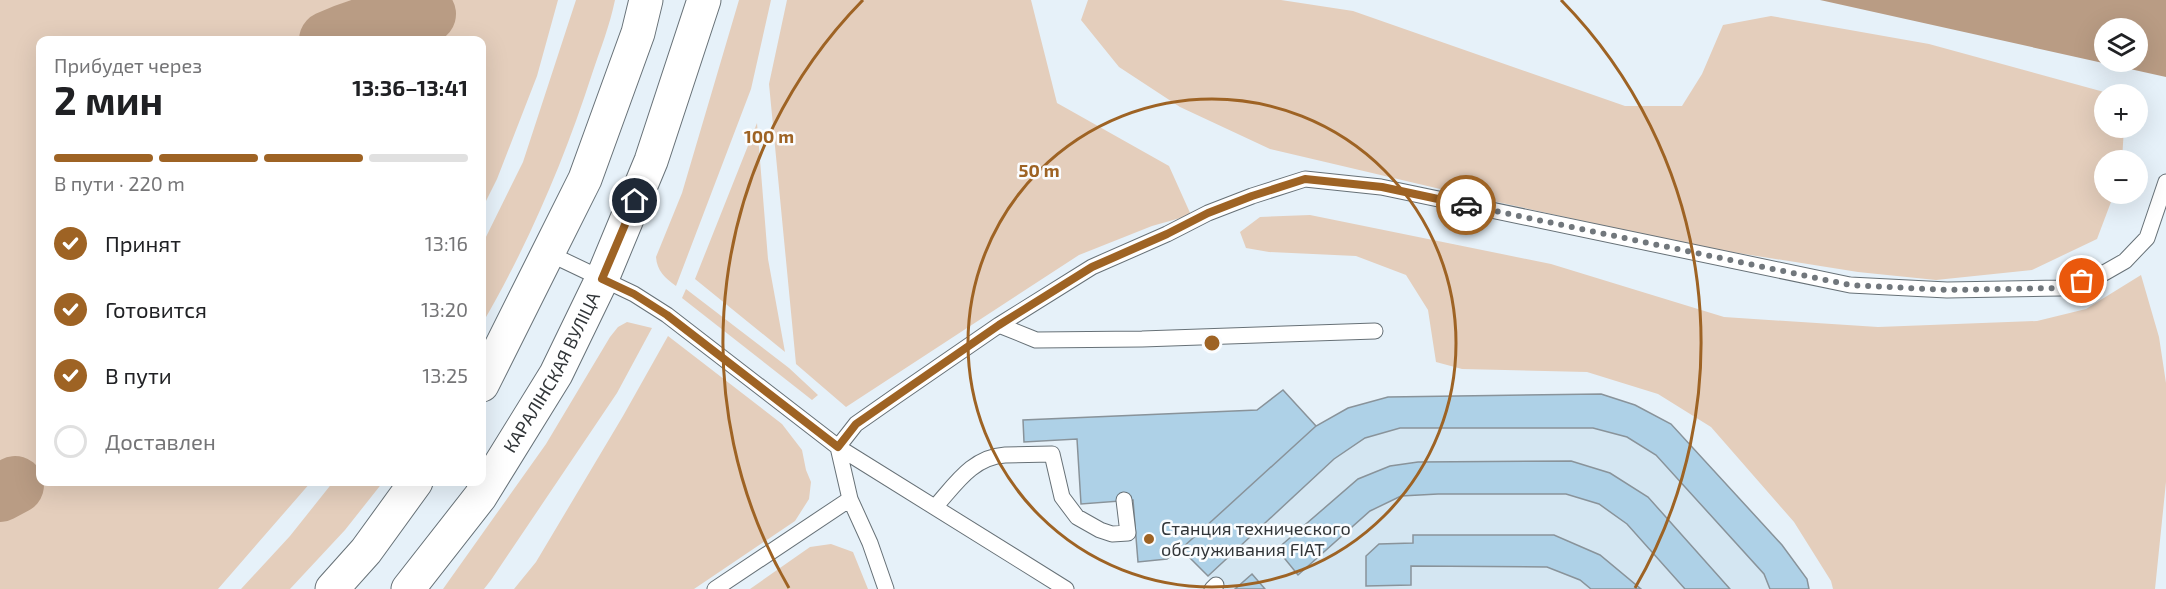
<!DOCTYPE html>
<html lang="ru">
<meta charset="utf-8">
<style>
:root{--surface:#fff;--page:#f6f6f6;--text:#202124;--muted:#757577;--line:#e0e0e0;--accent:#9e6324}
body{margin:0;font-family:"Exo 2",sans-serif;background:var(--page);color:var(--text);height:100vh;display:flex;flex-direction:column;font-size:22px;white-space:nowrap}
*{box-sizing:border-box;margin:0}
p{font-size:20px;color:var(--muted)}
.icon{flex:none;width:33px;height:33px;fill:none;stroke:currentColor;stroke-width:2;stroke-linecap:round;stroke-linejoin:round}
.map{position:relative;flex:1;overflow:hidden}
.side{position:absolute;left:36px;top:36px;width:450px;height:450px;display:flex;flex-direction:column;background:var(--surface);border-radius:12px;box-shadow:0 6px 24px #0002}
.side>*{flex:none}
.tools{position:absolute;left:2094px;top:18px;display:grid;gap:12px}
.tools a{display:grid;place-items:center;width:54px;height:54px;border-radius:50%;background:var(--surface);box-shadow:0 6px 24px #0002;font-size:30px}
.pin{position:absolute;display:grid;place-items:center;width:51px;height:51px;color:#fff;margin:-26px;border:3px solid #fff;border-radius:50%;box-shadow:0 2px 6px #0007}
.courier{position:absolute;display:grid;place-items:center;width:60px;height:60px;margin:-30px;border:4px solid #9e6324;border-radius:50%;background:#fff;color:#222;box-shadow:0 2px 8px #0007}
.summary em{font-style:normal;font-weight:700}
.summary div{display:flex;flex-direction:column-reverse}
.summary{display:flex;align-items:center;justify-content:space-between;height:102px;padding:0 18px}
h1{font-size:39px;font-weight:700;line-height:45px}
.bar{display:grid;grid-template-columns:repeat(4,1fr);gap:9px 6px;align-content:center;height:72px;padding:0 18px}
.bar i{height:8px;border-radius:4px;background:var(--line)}
.bar .selected{background:var(--accent)}
.bar p{grid-column:span 4}
ol{padding:0 18px;list-style:none}
li{display:flex;align-items:center;gap:18px;height:66px}
li p{margin-inline-start:auto}
li .icon{padding:6px;border-radius:50%;background:var(--accent);color:#fff;stroke-width:4}
li:last-child{color:var(--muted)}
li i{width:33px;height:33px;border:3px solid var(--line);border-radius:50%}
.map>svg:first-child{display:block}
</style>
<div class="map">
<svg width="2166" height="589" viewBox="0 0 2166 589">
<rect width="100%" height="100%" fill="#e6f1f9"/>
<path fill="#d4e6f2" d="M1601,394L1635,405L1671,424L1782,545L1807,579L1809,589H1220L1181,549L1348,408L1388,397Z"/>
<path fill="#e4cebc" d="M0,0H558L537,76L497,179L482,209V40H40V482H311L218,589H0Z
M576,0H615C610,25 600,50 592,74C564,161 528,245 482,324V245L523,162Z
M739,0H771L751,89L676,286C665,278 657,271 656,257L682,193Z
M787,0H1031L1057,103L1169,166L1191,215L1152,226L1079,255L846,407L796,364L769,84Z
M1088,0H1281L1353,11L1625,106H1682L1702,74L1723,25L1771,16L1929,44L2104,92L2106,94L2104,128H2124L2122,160H2104V194H2114L2097,239L2032,270L1936,280L1858,272L1706,248L1470,196L1270,149L1180,107L1119,67L1081,20Z
M757,123L768,259L785,352L695,279Z
M1310,215L1551,264L1724,317L1878,327L2037,321L2086,309L2141,275L2159,337L2166,383V482L2155,589H1833L1831,581L1794,522L1711,427L1658,394L1587,372L1462,369L1436,362L1428,310L1406,275L1356,256L1269,252L1246,248L1240,232L1260,217Z
M686,289L789,368L818,395L812,400L682,298Z
M627,322L652,328L617,393L491,580L484,589H443L546,444L610,337L618,327Z
M668,336L782,424L802,450L806,470L811,482L809,499L795,521L694,589H514L536,562L623,416Z
M333,482H383L345,530L290,589H241L290,536Z
M831,544L853,552L868,589H750L810,547Z"/>
<path fill="#b99c84" fill-rule="evenodd" d="M1820,0H2166V77ZM2104,28H2138V62H2104Z"/>
<g fill="none" stroke-linecap="round" stroke-linejoin="round">
<path stroke="#b99c84" stroke-width="58" d="M328,40C358,26 393,18 427,14
M0,493L15,485"/>
</g>
<path fill="#aed1e7" stroke="#89939a" stroke-width="1.5" d="M1283,390L1316,426L1181,549L1167,559L1138,562L1133,500L1081,504L1077,439L1024,442L1023,420L1257,410Z
M1601,394L1635,405L1671,424L1782,545L1807,579L1809,589H1770L1764,574L1656,455L1627,437L1593,428H1400L1365,438L1334,459L1208,576L1181,549L1316,426L1348,408L1388,397Z
M1571,461L1610,473L1648,497L1730,589H1685L1627,524L1599,504L1566,494H1438L1401,496L1370,511L1298,575L1277,549L1358,479L1390,466L1418,462Z
M1413,535H1554L1600,555L1641,589H1591L1580,580L1547,567L1411,566V585L1366,586V556L1379,544L1413,543Z
M1252,574L1265,589H1235Z"/>
<g fill="none" stroke-linecap="round" stroke-linejoin="round">
<g stroke="#677177" stroke-width="17">
<path id="lane" d="M548,253L634,294L667,315L838,447L1066,589
M999,325L1036,340L1142,339L1375,331
M935,507C955,485 972,457 1005,455L1052,454L1062,497L1077,517L1100,530L1112,534L1128,533L1124,500
M715,589L850,499
M886,589L870,543L850,499L838,447L856,424L896,396L999,325L1092,267L1167,234L1208,213L1252,196L1305,179L1381,187L1850,285L1947,290L2060,288L2104,273L2125,261L2147,238L2166,182
M1212,589L1216,585"/>
</g>
<g stroke="#677177" stroke-width="35">
<g id="secondary">
<path d="M482,385L585,179L638,33L646,0"/>
<path d="M332,589L366,551L416,482"/>
<path id="s1" d="M408,589L480,497L556,374L602,279L651,161L704,0"/>
</g>
</g>
<use href="#lane" stroke="#fff" stroke-width="15"/>
<use href="#secondary" stroke="#fff" stroke-width="33"/>
</g>
<g fill="none" stroke-linecap="round" stroke-linejoin="round">
<path stroke="#71777c" stroke-width="6" stroke-dasharray="0 10.8" d="M1466,205L1850,285L1947,290L2060,288L2082,281"/>
<path stroke="#9e6324" stroke-width="8" d="M635,201L602,279L634,294L667,315L838,447L856,424L999,325L1092,267L1167,234L1208,213L1252,196L1305,179L1382,187L1466,205"/>
</g>
<g fill="none" stroke="#9e6324" stroke-width="3">
<circle cx="1212" cy="343" r="244"/>
<path d="M789 588A489 489 0 0 1 863 0M1561 0A489 489 0 0 1 1635 588"/>
</g>
<circle fill="#9e6324" stroke="#fbfdff" stroke-width="2" cx="1149" cy="539" r="6"/>
<g text-anchor="middle" stroke-width="5" stroke-linejoin="round" paint-order="stroke">
<g font-size="18" fill="#323639" stroke="#fbfdff">
<text dy="6" stroke="none"><textPath href="#s1" startOffset="261">КАРАЛІНСКАЯ ВУЛІЦА</textPath></text>
</g>
<g font-size="18" fill="#323639" stroke="#fbfdff" text-anchor="start">
<text x="1161" y="535">Станция технического<tspan x="1161" dy="21">обслуживания FIAT</tspan></text>
</g>
</g>
<circle cx="1212" cy="343" r="9" fill="#9e6324" stroke="#fbfdff" stroke-width="3"/>
<g font-size="18" text-anchor="middle" font-weight="bold" fill="#9e6324" stroke="#fbfdff" stroke-width="5" stroke-linejoin="round" paint-order="stroke">
<text x="769" y="143">100 m</text>
<text x="1039" y="177">50 m</text>
</g>
</svg>
<div class="tools">
<a><svg class="icon" aria-label="layers" viewBox="0 0 24 24"><path d="M12 4l9 5-9 5-9-5zM3 14l9 5 9-5"/></svg></a>
<a>+</a>
<a>−</a>
</div>
<div class="pin" style="left:2082px;top:281px;background:#ea580c"><svg class="icon" aria-label="bag" viewBox="0 0 24 24"><path d="M5 8h14l-1 12H6zM9 8a3 3 0 0 1 6 0"/></svg></div>
<div class="pin" style="left:635px;top:201px;background:#1f2937"><svg class="icon" aria-label="home" viewBox="0 0 24 24"><path d="M3 11l9-7 9 7M6 9v11h12V9"/></svg></div>
<div class="courier" style="left:1466px;top:205px"><svg class="icon" aria-label="car" viewBox="0 0 24 24"><path d="M5 17H2v-5l4-1 3-4h7l3 4 3 1v5h-3M9 17h6M6 11h13"/><circle cx="7" cy="17" r="2"/><circle cx="17" cy="17" r="2"/></svg></div>
<section class="side">
<div class="summary"><div><h1>2 мин</h1><p>Прибудет через</p></div><em>13:36–13:41</em></div>
<div class="bar"><i class="selected"></i><i class="selected"></i><i class="selected"></i><i></i><p>В пути · 220 m</p></div>
<ol>
<li><svg class="icon" aria-label="check" viewBox="0 0 24 24"><path d="M5 12l5 5 9-10"/></svg>Принят<p>13:16</p></li>
<li><svg class="icon" aria-label="check" viewBox="0 0 24 24"><path d="M5 12l5 5 9-10"/></svg>Готовится<p>13:20</p></li>
<li><svg class="icon" aria-label="check" viewBox="0 0 24 24"><path d="M5 12l5 5 9-10"/></svg>В пути<p>13:25</p></li>
<li><i></i>Доставлен</li>
</ol>
</section>
</div>
